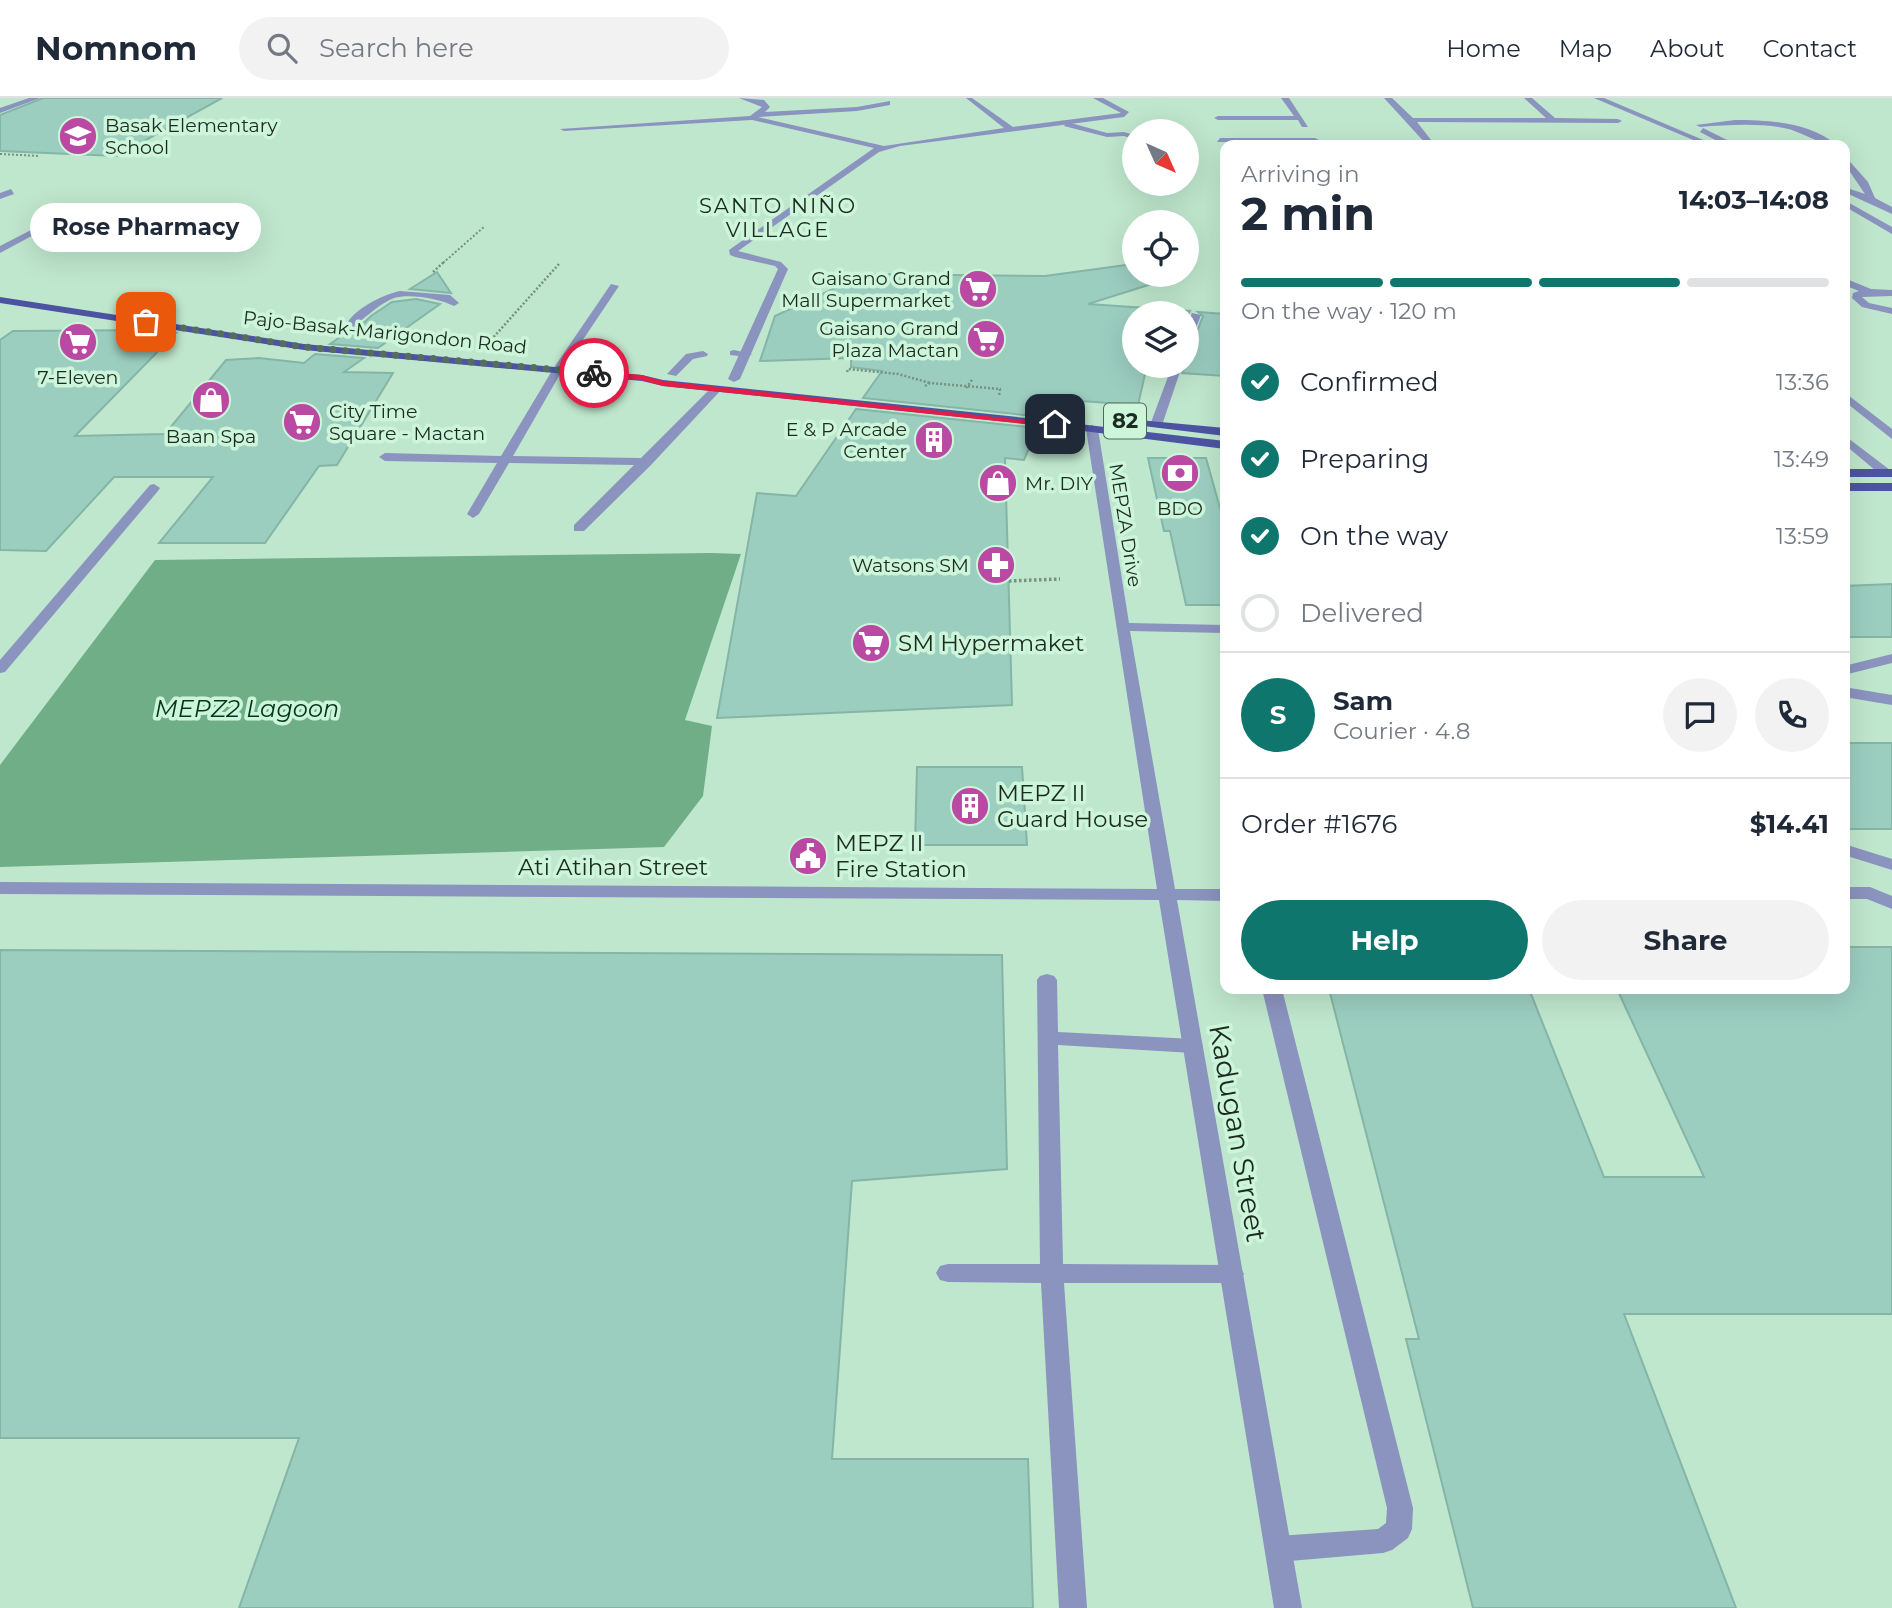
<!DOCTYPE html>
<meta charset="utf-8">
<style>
:root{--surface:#fff;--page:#f2f2f3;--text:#1f2937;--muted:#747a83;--line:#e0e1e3;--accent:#0f766e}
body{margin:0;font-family:Montserrat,sans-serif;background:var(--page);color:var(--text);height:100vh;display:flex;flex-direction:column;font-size:26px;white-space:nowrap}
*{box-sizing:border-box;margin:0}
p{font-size:23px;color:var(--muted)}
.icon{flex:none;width:38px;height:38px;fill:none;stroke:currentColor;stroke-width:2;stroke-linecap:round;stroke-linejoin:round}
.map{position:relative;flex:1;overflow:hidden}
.sheet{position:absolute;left:1220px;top:42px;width:630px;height:854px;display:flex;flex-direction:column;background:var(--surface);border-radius:14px;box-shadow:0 7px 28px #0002}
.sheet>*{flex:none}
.needle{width:46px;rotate:135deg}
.buttons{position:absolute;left:1122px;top:21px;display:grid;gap:14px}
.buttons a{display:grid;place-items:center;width:77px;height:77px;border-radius:50%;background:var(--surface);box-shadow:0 7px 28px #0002;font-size:35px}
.pin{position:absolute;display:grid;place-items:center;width:60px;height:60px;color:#fff;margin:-30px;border-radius:14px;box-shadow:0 4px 10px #0006}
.courier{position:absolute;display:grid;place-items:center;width:70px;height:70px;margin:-35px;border:5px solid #e11d48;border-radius:50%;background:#fff;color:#222;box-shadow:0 2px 9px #0007}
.bubble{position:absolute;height:49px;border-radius:24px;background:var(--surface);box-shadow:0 7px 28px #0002;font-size:23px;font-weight:700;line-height:49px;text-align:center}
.headline em{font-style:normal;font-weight:700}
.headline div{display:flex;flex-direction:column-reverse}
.headline{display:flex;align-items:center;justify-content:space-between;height:119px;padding:0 21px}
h1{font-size:46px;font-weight:700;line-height:52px}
.bar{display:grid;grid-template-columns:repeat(4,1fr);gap:10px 7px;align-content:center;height:84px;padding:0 21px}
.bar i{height:9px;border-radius:5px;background:var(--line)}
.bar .selected{background:var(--accent)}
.bar p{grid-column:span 4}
.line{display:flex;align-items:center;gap:18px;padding:0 21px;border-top:2px solid var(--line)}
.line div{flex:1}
.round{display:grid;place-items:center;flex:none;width:74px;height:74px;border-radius:37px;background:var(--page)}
ol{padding:0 21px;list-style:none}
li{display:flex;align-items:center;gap:21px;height:77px}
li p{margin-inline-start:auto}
li .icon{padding:7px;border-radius:50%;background:var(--accent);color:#fff;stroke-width:4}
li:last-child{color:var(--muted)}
li i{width:38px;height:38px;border:4px solid var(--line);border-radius:50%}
.button{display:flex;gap:14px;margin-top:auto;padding:14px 21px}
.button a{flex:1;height:80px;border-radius:42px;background:var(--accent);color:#fff;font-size:28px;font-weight:700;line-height:80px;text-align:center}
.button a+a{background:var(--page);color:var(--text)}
header{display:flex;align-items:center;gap:42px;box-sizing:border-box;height:98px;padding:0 35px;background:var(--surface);border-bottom:2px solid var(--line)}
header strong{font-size:33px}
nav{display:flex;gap:38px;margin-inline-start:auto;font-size:24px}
.search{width:490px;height:63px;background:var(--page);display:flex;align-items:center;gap:18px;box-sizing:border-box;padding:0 24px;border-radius:38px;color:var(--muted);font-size:26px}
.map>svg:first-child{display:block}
</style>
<header>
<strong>Nomnom</strong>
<div class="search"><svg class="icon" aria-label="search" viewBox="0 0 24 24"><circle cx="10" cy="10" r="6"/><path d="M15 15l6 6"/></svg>Search here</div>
<nav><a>Home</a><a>Map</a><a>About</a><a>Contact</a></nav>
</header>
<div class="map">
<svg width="1892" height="1510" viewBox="0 0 1892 1510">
<rect width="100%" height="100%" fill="#bfe7cd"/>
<path fill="#6fae87" d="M712,455L741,456L685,622L712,628L703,698L664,749L0,769V667L155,462Z"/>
<path fill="#9ccec0" stroke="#84b5a7" stroke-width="2" d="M43,0H222L117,58L0,53V17Z
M1134,166V177L1177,178L1088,206L1190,213L1186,221V215H1134V268H1169L1167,274L1146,272L1138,307L1051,301L1043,319L863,300L882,273L851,269V260L760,263L775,218L865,176L1045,178Z
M437,174L451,195L410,191Z
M416,201L440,206L378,250L330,246L349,233H355L371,218L392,204Z
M1198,214L1225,216V278L1182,275L1186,268V248L1193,244L1203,218Z
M158,232L176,235L75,338L165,336L226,262L259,260L304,265L315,256L364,260L344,274L393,275L337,367L319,368L265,445H159L213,379H114L46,453L0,452V242L13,233Z
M856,311L1038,330L1024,362L1005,360L1012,607L717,620L757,395L796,398Z
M1148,360H1206L1225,428V507H1186L1170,433H1164Z
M1892,486V539H1844V488Z
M1844,645H1892V731H1844Z
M917,669H1022L1027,747H915Z
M1844,849H1892V1216H1624L1736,1510H1473L1406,1241H1419L1329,891H1529L1604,1079H1704L1617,891H1844Z
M0,852L1002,857L1007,1071L852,1083L832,1361H1028L1033,1510H239L299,1340H0Z"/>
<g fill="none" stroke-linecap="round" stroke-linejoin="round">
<path stroke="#75927f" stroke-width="2" stroke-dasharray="2 2" stroke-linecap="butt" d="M0,56L40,58
M443,165L485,128"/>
<path stroke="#75927f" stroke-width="2.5" stroke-dasharray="2 2" stroke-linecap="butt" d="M433,174L445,163
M491,242L559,166
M847,274L848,271L898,276L930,285
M925,288L930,285L1000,291L999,298
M966,290L972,282"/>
<path stroke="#75927f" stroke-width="3.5" stroke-dasharray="2.5 2.5" stroke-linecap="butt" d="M1009,483L1060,481"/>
<path fill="#8b93bf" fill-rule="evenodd" d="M1594,0H1604L1715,47H1705Z
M1735,22C1770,22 1809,24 1837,47C1820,48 1802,33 1784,30C1757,25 1728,27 1700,29L1696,27Z
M1067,24L1107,35L1124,34L1134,37V41L1124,38L1107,39L1064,28Z
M1703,30L1733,45L1734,47H1725L1700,34Z
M1844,57L1868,84L1875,100L1892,109V116L1844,94V89L1865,96L1844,65Z
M1844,102L1892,129V136L1844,108Z
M31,132L39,134L0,155V148Z
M611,186L619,188L562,273H554L553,271Z
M400,193L450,197L459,205L454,208C441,201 410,195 394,200C381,205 368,217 357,226L354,231L345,229C353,211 382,197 400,193Z
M1192,215L1201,217L1191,243L1186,246V228Z
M734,252L752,256L747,259L730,257V253Z
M703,253L708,256L707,258L693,261L676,278L667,276L686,256Z
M1172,268H1182L1162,327L1152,329L1150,327Z
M1844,294L1892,331V341L1844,303Z
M1844,337L1890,372V378H1882L1844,346Z
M154,386L160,390L158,393L5,574L0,575V562L150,387Z
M1892,556V565L1844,577V568Z
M1844,589L1892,597V607L1844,599Z
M1844,746L1892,761V772L1844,757Z
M1047,876L1054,878L1057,882L1058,934L1193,941L1200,943L1203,948L1200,953L1193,955L1058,947L1063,1166L1232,1167L1240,1169L1244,1176L1240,1183L1232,1185H1064L1087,1510H1059L1041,1185L948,1184L940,1182L936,1175L940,1168L948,1166H1040L1037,882L1040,878Z
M1262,891H1282L1413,1410L1412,1431L1408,1440L1392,1452L1383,1455L1278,1464L1268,1460L1265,1451L1268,1442L1278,1438L1378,1431L1386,1425L1387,1410Z"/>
<path fill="#8b93bf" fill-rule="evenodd" d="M29,0H40L0,15V10Z
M739,0L764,2L770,9L765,14L857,9L890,3V7L857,13L758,19L884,48L1004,30L966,0H972L1013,29L1121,15L1093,0H1103L1129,14L1124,19L900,48L879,54L738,153L781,164L788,171L740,281L734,284L728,281L778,171L775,168L735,159L730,157L729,152L874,50L752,22L564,33L560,31L750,18L762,9Z
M1281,0H1289L1308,29H1302L1298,22H1218L1214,20L1218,18H1294Z
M1384,0H1392L1413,20H1546L1524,0H1532L1555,20L1618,21L1622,23L1618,25L1417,24L1435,47H1427Z
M1220,40H1315L1319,42L1315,44H1217Z
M1540,44H1669L1673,46L1537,47Z
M11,91L14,96L0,101V95Z
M1844,180L1871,191L1892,192V198L1862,199L1869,205L1892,210V216L1862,209L1852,200L1853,195L1859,193L1844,187Z
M558,268L563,271L513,358L641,360L712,289L722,291L651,367L584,433H574V427L634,367L509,365L479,416L473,420L467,416L497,365L385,363L379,359L385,355L501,358L553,271Z
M1092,327L1098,331L1129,525L1225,527V535L1130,533L1175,791H1225V803L1177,802L1302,1510H1274L1159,802L0,796V784L1157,791L1086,331Z
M1844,789H1870L1892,798V811L1867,801H1844Z"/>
<path fill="#4c54a2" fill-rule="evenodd" d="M0,199L304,246L642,277L663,282L1036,321L1225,343V351L1036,327L663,288L642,283L304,252L0,205Z
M1139,322L1225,330V338L1135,327V323Z
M1844,371H1892V379H1844Z
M1844,385H1892V393H1844Z"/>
</g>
<path fill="#e11d48" d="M592,273L642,277L663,283L1059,326L1055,329L663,288L641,282L594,277Z"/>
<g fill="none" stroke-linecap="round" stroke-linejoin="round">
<path stroke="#556d5d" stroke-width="7" stroke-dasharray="0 12.6" d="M146,224L304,249L594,275"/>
</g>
<defs>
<g id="school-disc" transform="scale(2.0125)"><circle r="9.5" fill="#ba49a4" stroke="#ccf5da"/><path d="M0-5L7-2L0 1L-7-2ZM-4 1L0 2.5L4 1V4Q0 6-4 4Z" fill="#fff"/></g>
<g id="supermarket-disc" transform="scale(2.0125)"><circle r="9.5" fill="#ba49a4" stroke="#ccf5da"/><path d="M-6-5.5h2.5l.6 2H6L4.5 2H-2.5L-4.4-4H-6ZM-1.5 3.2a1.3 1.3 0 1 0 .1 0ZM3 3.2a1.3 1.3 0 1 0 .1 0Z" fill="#fff"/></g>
<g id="shop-disc" transform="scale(2.0125)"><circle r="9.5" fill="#ba49a4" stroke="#ccf5da"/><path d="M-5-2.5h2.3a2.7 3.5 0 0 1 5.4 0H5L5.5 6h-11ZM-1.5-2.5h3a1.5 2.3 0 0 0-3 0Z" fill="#fff"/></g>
<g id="building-disc" transform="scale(2.0125)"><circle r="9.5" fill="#ba49a4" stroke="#ccf5da"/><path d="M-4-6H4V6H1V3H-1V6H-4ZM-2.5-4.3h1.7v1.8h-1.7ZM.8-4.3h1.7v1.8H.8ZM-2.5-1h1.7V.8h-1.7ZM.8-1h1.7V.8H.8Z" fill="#fff"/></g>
<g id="bank-disc" transform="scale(2.0125)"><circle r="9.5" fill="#ba49a4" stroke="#ccf5da"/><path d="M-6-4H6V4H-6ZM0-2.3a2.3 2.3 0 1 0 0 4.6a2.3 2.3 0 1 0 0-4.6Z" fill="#fff"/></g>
<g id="pharmacy-disc" transform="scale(2.0125)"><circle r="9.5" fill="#ba49a4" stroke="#ccf5da"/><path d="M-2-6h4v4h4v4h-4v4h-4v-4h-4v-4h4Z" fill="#fff"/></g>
<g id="civic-disc" transform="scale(2.0125)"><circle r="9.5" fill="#ba49a4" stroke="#ccf5da"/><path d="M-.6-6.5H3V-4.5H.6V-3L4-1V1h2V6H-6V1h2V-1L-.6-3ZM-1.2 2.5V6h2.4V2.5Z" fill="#fff"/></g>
</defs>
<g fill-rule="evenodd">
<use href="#school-disc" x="78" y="38"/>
<use href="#supermarket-disc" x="978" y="191"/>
<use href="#supermarket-disc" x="986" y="241"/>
<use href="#supermarket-disc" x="78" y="244"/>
<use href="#shop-disc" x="211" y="302"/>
<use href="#supermarket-disc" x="302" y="324"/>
<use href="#building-disc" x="934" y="342"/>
<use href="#bank-disc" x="1180" y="375"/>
<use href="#shop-disc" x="998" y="385"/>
<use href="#pharmacy-disc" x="996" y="467"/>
<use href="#supermarket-disc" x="871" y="545"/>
<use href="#building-disc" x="970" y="708"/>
<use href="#civic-disc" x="808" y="758"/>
</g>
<g text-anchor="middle" stroke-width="7" stroke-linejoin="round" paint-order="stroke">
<g font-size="19" fill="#1c2b21" stroke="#ccf5da" text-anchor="end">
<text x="105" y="34" text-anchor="start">Basak Elementary<tspan x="105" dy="22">School</tspan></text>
<text x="951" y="187">Gaisano Grand<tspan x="951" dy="22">Mall Supermarket</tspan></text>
<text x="959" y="237">Gaisano Grand<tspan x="959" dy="22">Plaza Mactan</tspan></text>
<text x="78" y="286" text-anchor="middle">7-Eleven</text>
<text x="329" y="320" text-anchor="start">City Time<tspan x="329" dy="22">Square - Mactan</tspan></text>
<text x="907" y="338">E &amp; P Arcade<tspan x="907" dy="22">Center</tspan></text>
<text x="211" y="345" text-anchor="middle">Baan Spa</text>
<text x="1025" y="392" text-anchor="start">Mr. DIY</text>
<text x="1180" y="417" text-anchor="middle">BDO</text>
<text x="969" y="474">Watsons SM</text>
</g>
<g font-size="19" fill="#1c2b21" stroke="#ccf5da">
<text transform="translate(385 234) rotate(6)" y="7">Pajo-Basak-Marigondon Road</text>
<text transform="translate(1126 427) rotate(81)" y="7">MEPZA Drive</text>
</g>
<g font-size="21" letter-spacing="2" fill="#1c2b21" stroke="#ccf5da">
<text x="778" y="115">SANTO NIÑO<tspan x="778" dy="24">VILLAGE</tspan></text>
</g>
<rect fill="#ccf5da" stroke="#516858" stroke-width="2" x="1104" y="305.5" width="42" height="35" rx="5"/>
<g font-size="21" font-weight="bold" fill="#1c2b21">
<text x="1125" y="330">82</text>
</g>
<g font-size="23" fill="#1c2b21" stroke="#ccf5da" text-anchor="start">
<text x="898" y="553">SM Hypermaket</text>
<text x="997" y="703">MEPZ II<tspan x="997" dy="26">Guard House</tspan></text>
<text x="835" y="753">MEPZ II<tspan x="835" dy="26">Fire Station</tspan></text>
</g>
<g font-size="23" fill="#1c2b21" stroke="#ccf5da">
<text x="613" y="777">Ati Atihan Street</text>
</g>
<g font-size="24" font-style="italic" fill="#02371d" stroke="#ccf5da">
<text x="247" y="619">MEPZ2 Lagoon</text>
</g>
<g font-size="28" fill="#1c2b21" stroke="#ccf5da">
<text transform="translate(1238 1035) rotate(80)" y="10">Kadugan Street</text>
</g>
</g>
</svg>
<div class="buttons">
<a><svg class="needle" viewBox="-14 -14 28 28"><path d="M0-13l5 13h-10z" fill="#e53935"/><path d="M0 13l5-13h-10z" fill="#747a83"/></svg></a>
<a><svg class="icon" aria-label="locate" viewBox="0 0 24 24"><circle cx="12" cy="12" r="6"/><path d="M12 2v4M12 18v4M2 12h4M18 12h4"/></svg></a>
<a><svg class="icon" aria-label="layers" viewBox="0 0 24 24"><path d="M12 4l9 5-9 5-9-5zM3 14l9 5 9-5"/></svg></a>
</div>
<div class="pin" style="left:146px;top:224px;background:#ea580c"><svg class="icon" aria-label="bag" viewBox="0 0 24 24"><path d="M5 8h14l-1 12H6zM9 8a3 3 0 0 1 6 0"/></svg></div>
<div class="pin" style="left:1055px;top:326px;background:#1f2937"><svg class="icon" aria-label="home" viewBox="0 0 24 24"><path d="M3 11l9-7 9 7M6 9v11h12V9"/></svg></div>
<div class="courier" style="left:594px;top:275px"><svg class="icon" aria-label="bike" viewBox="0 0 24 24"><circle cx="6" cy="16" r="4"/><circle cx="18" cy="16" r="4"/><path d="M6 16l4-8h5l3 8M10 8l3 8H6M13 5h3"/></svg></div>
<div class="bubble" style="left:30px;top:105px;width:231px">Rose Pharmacy</div>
<section class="sheet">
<div class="headline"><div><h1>2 min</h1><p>Arriving in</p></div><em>14:03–14:08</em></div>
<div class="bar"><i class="selected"></i><i class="selected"></i><i class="selected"></i><i></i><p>On the way · 120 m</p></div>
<ol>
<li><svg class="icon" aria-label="check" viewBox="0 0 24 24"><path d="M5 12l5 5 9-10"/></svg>Confirmed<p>13:36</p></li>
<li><svg class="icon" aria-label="check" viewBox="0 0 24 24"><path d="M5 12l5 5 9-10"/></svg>Preparing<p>13:49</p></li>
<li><svg class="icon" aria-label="check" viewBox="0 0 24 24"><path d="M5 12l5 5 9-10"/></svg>On the way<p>13:59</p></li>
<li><i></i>Delivered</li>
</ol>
<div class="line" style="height:126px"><b class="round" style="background:var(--accent);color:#fff">S</b><div><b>Sam</b><p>Courier · 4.8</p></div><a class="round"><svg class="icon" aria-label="chat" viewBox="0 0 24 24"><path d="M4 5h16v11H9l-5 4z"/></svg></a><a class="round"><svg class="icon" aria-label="phone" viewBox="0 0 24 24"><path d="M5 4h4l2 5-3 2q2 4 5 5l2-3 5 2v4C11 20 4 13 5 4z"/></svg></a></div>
<div class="line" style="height:91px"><div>Order #1676</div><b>$14.41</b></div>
<div class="button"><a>Help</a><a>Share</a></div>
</section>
</div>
